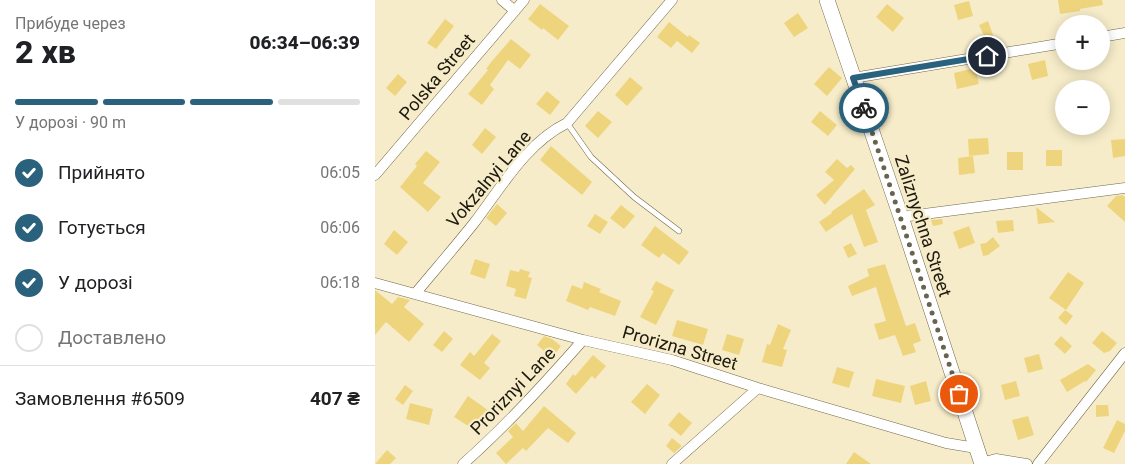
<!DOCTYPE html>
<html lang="uk">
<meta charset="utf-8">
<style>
:root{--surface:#fff;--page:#f2f2f2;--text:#202124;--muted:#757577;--line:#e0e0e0;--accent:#2a617c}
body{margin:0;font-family:Roboto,sans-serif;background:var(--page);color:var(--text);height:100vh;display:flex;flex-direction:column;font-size:19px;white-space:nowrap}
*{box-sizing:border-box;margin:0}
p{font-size:16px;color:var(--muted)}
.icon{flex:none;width:28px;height:28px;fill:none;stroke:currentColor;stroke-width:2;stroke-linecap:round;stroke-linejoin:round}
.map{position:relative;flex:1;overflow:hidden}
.panel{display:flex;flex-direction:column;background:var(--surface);width:375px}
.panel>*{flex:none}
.fabs{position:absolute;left:680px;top:15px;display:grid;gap:10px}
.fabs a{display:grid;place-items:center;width:55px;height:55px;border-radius:50%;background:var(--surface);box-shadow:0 2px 12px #0003;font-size:25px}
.pin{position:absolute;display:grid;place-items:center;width:42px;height:42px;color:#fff;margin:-21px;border:2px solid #fff;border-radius:50%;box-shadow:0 1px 5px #0007}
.courier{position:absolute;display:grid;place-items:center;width:50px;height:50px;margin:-25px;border:4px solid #2a617c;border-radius:50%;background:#fff;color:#222;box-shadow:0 1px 6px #0007}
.head em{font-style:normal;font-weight:800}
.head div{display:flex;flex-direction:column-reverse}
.head{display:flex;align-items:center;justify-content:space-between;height:85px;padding:0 15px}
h1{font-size:32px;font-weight:800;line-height:38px}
.bar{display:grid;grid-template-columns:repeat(4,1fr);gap:8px 5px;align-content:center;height:60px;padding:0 15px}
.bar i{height:6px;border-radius:4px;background:var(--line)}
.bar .active{background:var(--accent)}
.bar p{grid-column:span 4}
.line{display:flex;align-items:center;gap:12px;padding:0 15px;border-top:1px solid var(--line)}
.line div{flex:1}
ol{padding:0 15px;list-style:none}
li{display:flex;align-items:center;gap:15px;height:55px}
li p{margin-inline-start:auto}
li .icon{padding:5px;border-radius:50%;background:var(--accent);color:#fff;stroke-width:4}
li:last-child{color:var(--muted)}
li i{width:28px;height:28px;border:2px solid var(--line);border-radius:50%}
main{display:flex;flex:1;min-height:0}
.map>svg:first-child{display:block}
</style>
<main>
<section class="panel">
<div class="head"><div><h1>2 хв</h1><p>Прибуде через</p></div><em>06:34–06:39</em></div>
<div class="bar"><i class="active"></i><i class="active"></i><i class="active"></i><i></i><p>У дорозі · 90 m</p></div>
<ol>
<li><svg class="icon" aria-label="check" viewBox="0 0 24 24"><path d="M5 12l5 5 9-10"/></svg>Прийнято<p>06:05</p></li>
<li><svg class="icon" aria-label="check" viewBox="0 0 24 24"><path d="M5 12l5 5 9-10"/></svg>Готується<p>06:06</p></li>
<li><svg class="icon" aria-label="check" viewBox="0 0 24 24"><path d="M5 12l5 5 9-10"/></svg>У дорозі<p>06:18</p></li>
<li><i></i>Доставлено</li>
</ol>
<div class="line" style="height:65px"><div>Замовлення #6509</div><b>407 ₴</b></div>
</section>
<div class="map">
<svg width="750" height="464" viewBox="0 0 750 464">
<rect width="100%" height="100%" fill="#f6ecc9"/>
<path fill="#eed57d" d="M683,0H727L728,5L705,9V11L685,14Z
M594,1L598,16L583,20L579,5Z
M165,4L194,26L183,40L168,28L167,30L153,19Z
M512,4L529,18L518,32L501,17Z
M423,13L433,28L419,37L409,23Z
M70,19L79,26L61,49L52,43Z
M613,21L618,35L610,38L604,25Z
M294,22L313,37L314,35L325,43L317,53L302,41L296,48L282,37Z
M136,39L156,55L145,69L133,60L115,85L119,89L107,105L93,94L113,70L111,69L117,61Z
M670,60L673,76L657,80L653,64Z
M454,67L467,78L452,96L439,84Z
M600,68L604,84L582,89L579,73Z
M23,74L32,82L20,96L11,88Z
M255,77L268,88L252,106L240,95Z
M172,91L185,102L175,115L161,104Z
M223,111L237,122L223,138L210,126Z
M445,111L462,125L453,136L436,122Z
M110,128L121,137L107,154L97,145Z
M613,138L614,154L594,156L593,139Z
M750,139V156L738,158L736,140Z
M176,146L217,182L207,195L165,160Z
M671,150H687V166H671Z
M51,151L65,162L48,183L66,197L53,212L25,187L42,166L40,164Z
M632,152H648V170H632Z
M598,156L600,173L584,175L583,158Z
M462,159L472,168L476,165L480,169L450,205L441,195L459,180L450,172Z
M489,189L500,205L491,210L503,242L489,247L477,214L451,232L444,222L457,213L456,212Z
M748,195L750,197V222L732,206L741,196Z
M122,204L132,213L121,226L111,218Z
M246,205L260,216L249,229L235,218Z
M661,207L680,222L663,224Z
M220,214L233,222L225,234L212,226Z
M567,219L568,224L558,226L556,220Z
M638,220L639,231L623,233L621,221Z
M280,226L314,252L304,265L288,253L284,258L266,245Z
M594,226L600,243L584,249L578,232Z
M19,230L33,242L22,255L9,244Z
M618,237L625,246L613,255L608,256L605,244L611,243Z
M476,243L482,254L473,258L468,247Z
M100,259L115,264L110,279L95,274Z
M510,264L531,326L540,323L546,341L538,344L541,352L528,356L520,335L504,340L499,324L511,321L501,287L477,296L473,286L494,276L492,269Z
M145,269L155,272L153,277L157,278L151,299L139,296L141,289L131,286L135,270L144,272Z
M693,272L709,283L691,310L674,298Z
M281,281L299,290L281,325L265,317L279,291L276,290Z
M209,282L226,289L224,292L246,301L240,316L215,307L213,310L191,301L197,285L207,289Z
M0,290L17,304L23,297L35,300L29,307L49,324L34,342L11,322L0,335Z
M690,310L698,316L691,325L683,318Z
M302,320L333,329L328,345L297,336Z
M403,324L416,330L408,349L412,350L407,367L387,362L392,344L395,345Z
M69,331L78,339L67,352L58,345Z
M727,331L742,343L735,351L729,353L717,343Z
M117,334L126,341L109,363L115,368L105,380L85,365L95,352L99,356Z
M352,334L369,339L364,355L347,350Z
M169,336L177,339L186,346L177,358L162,345Z
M686,336L697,346L690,354L679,344Z
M664,354L668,369L653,373L649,358Z
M218,355L231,366L220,379L217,376L201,394L191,384L198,374L200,376Z
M713,364L721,370L711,382L710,381L692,392L685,380Z
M462,367L479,372L474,388L457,383Z
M501,379L530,386L526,403L497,396Z
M551,381L556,401L540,405L535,386Z
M641,381L645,396L630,400L626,385Z
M272,384L285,395L270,414L256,402Z
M30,385L38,391L28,405L20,399Z
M93,396L114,411L101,431L79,417Z
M35,403L58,409L54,425L31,419Z
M721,405H733L734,416L721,417Z
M169,406L201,433L193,443L173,428L151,451L148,448L131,464L121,453L138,437L133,431L141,423L148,431Z
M304,412L317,423L306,436L293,425Z
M653,416L659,435L643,440L637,420Z
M742,420L750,424V431L739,453L728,448Z
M297,438L307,446L299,453L291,446Z
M12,450L21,458L15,464H0Z
M479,452L496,464H471Z"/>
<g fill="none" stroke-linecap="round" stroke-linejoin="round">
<g stroke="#716849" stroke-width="6">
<path id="lane" d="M192,123L216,157L259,197L304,231"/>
</g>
<g stroke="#716849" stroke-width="11">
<path id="street" d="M127,0L140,11
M726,37L750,33
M478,78L689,43
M0,175L149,0
M526,217L750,188
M0,283L208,340L297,360L383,388L571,443L601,448
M40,294C59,271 80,247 99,223C126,188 151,143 192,123L297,0
M606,463L621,459L652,464
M88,464C131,426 170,383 208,340
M297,464L383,388
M663,464L750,353"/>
</g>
<g stroke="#716849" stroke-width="16">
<path id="secondary" d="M452,0L526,217L607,464"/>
</g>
<use href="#lane" stroke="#fff" stroke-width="5"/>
<use href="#street" stroke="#fff" stroke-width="10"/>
<use href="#secondary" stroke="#fff" stroke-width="15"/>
</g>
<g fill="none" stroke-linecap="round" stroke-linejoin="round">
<path stroke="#69634f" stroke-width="5" stroke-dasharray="0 9" d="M489,108L584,394"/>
<path stroke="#2a617c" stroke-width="6" d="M489,108L478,78L612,56"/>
</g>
<g text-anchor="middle" stroke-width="4.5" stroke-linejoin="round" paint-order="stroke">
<g font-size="18" fill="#1d190d" stroke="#f6ecc9">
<text transform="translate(62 77) rotate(-50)" y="6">Polska Street</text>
<text transform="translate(114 179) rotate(-50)" y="6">Vokzalnyi Lane</text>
<text transform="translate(548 226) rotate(72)" y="6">Zaliznychna Street</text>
<text transform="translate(305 348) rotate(16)" y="6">Prorizna Street</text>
<text transform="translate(138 391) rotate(-46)" y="6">Proriznyi Lane</text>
</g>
</g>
</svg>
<div class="fabs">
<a>+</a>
<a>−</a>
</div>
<div class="pin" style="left:584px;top:394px;background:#ea580c"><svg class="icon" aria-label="bag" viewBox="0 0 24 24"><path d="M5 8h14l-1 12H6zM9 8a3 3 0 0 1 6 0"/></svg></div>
<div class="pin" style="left:612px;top:56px;background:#1f2937"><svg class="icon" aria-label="home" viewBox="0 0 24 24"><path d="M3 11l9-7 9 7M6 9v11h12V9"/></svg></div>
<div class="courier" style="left:489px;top:108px"><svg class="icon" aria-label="bike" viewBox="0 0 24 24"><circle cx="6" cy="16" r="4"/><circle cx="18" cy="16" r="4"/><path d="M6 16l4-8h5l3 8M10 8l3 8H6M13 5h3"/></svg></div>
</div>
</main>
